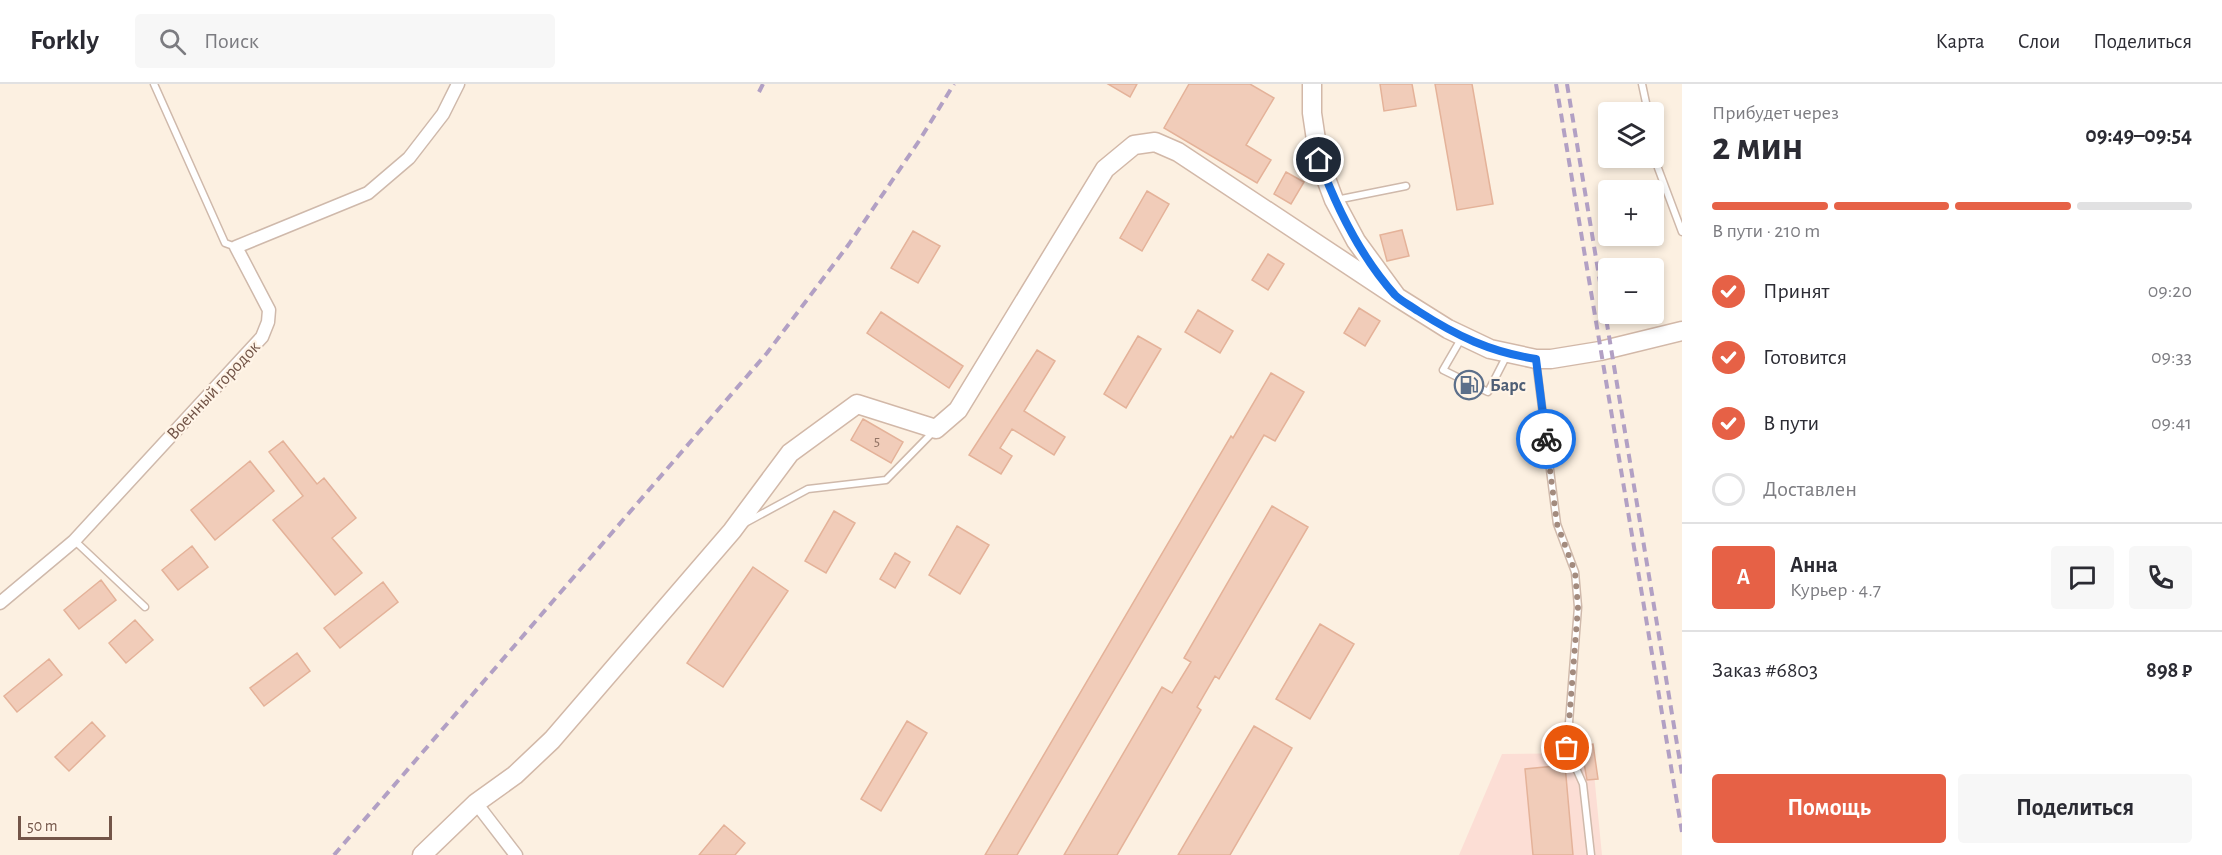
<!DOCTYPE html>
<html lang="ru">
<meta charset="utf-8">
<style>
:root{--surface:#fff;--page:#f7f7f7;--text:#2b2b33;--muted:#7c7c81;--line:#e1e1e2;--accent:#e66146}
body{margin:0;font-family:"Alegreya Sans",sans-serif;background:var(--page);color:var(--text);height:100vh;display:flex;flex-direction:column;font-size:22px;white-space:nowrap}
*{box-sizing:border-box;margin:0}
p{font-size:20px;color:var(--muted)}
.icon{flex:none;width:33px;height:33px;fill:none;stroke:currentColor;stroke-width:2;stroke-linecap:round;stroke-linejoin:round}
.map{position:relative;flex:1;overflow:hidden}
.sheet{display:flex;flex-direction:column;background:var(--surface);width:540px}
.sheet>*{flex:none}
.fabs{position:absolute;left:1598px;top:18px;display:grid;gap:12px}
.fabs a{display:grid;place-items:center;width:66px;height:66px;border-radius:6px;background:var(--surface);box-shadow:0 3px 9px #0003;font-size:30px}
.scale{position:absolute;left:18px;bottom:15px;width:94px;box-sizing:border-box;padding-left:6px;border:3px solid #735548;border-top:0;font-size:16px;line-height:21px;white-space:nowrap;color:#735548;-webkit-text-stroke:4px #fff4e7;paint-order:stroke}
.pin{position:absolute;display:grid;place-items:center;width:51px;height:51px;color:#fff;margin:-26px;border:3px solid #fff;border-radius:50%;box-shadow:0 2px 6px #0007}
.courier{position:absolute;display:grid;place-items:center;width:60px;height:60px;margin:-30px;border:4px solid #1a73e8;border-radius:50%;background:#fff;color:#222;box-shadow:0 2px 8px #0007}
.head em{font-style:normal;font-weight:600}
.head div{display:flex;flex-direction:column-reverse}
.head{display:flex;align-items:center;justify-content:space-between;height:102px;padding:0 30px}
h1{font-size:39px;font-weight:600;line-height:45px}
.bar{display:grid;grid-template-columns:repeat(4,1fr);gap:9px 6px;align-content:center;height:72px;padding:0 30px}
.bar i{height:8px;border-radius:4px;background:var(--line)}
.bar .selected{background:var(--accent)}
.bar p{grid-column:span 4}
.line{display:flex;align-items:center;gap:15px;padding:0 30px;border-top:2px solid var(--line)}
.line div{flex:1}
.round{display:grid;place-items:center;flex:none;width:63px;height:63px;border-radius:6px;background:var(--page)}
ol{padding:0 30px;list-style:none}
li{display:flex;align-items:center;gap:18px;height:66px}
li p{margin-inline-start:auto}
li .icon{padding:6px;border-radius:50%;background:var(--accent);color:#fff;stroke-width:4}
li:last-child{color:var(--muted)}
li i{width:33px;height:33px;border:3px solid var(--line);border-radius:50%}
.button{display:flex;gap:12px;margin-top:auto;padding:12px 30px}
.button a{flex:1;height:69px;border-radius:6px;background:var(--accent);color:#fff;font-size:24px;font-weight:600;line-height:69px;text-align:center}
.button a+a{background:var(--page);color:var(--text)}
header{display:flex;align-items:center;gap:36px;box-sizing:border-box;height:84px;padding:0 30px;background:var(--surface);border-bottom:2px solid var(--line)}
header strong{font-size:28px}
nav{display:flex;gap:33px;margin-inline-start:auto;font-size:21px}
.search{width:420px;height:54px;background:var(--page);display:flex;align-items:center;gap:15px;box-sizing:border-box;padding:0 21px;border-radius:6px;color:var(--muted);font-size:22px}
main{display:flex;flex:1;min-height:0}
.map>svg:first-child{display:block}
</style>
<header>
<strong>Forkly</strong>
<div class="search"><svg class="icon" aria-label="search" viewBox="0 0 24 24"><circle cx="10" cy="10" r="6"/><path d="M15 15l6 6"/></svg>Поиск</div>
<nav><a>Карта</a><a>Слои</a><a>Поделиться</a></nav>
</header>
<main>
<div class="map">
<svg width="1682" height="771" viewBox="0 0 1682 771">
<rect width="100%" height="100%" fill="#fcf0e1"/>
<path fill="#fcded5" d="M1592,669L1602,771H1459L1502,670Z"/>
<path fill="#f1ccb9" stroke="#e4b299" stroke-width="1.5" d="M1108,0H1137L1130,13Z
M1189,0H1250L1274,14L1246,61L1271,76L1257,99L1164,44Z
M1380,0H1412L1416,22L1384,27Z
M1435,0H1472L1493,120L1457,126Z
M1286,88L1304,98L1291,120L1274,110Z
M1147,107L1169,120L1142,167L1120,154Z
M1402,146L1409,172L1387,177L1380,151Z
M913,147L940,162L918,199L891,184Z
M1268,170L1284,180L1268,206L1252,196Z
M1359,224L1380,237L1365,262L1344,249Z
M1198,226L1233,247L1220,269L1185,248Z
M881,228L963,282L949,304L867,249Z
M1138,252L1161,265L1126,324L1104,310Z
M1037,266L1055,277L1024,327L1065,353L1054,371L1012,345L1000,364L1012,372L1001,390L969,371Z
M1271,289L1304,308L1275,357L1264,351L1017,771H985L1231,352L1233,354Z
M863,335L903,358L891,379L851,356Z
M283,357L317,400L324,394L356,434L332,454L362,489L335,511L273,436L303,412L269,368Z
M250,377L274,407L215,456L191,426Z
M1272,422L1308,443L1219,595L1215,592L1197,623L1201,626L1117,771H1064L1162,603L1172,609L1191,578L1184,574Z
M834,427L855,439L826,489L805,477Z
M957,442L989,461L960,510L929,491Z
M192,462L208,483L178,506L162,486Z
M895,469L910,478L895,504L880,495Z
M753,483L788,507L723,603L687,579Z
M101,496L116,516L79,545L64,526Z
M383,498L398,518L340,564L324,544Z
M135,536L153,556L126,579L109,559Z
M1320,540L1354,560L1310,635L1276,615Z
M297,569L310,587L264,622L250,604Z
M49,575L62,591L17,628L4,612Z
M907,637L927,649L881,727L861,715Z
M92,638L105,652L69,687L55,673Z
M1254,642L1292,664L1230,771H1178Z
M1593,660L1598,695L1587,696L1581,662Z
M1565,681L1573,771H1533L1525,685Z
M724,741L745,759L735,771H699Z"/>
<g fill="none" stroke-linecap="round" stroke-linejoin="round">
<g stroke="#cfb9ab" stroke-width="9">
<path id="lane" d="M154,0L225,159L236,163
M1642,0L1648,28
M1653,58L1658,84L1682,148
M1336,116L1406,102
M1461,255L1443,286L1488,308L1507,271
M1536,277L1557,440L1575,488L1578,523L1567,664L1583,700L1591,771
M745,439L808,405L886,396L933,348
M75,457L145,523"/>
</g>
<g stroke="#cfb9ab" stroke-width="15">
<path id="street" d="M0,519L74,457L262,253L268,238L269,226L236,163L368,109L409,74L443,30L458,0
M476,719L516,771"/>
</g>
<g stroke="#d2b8a8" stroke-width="21">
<path id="secondary" d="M1312,0V29L1319,76L1334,116L1356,157L1397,213L1448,245L1490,265L1536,275H1551L1600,267L1682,247
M422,771L476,719L515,691L552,656L732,447L790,369L857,320L936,345L958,326L1105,85L1134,61L1155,58L1178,68L1397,213"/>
</g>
<use href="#lane" stroke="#fff" stroke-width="6"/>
<use href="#street" stroke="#fff" stroke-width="12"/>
<use href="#secondary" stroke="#fff" stroke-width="18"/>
<path stroke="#b2a0c4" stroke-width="4" stroke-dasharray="9 6" stroke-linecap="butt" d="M1556,0L1682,748
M1567,0L1682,690
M759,8L763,0
M334,771L767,269L849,160L919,57L954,0"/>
</g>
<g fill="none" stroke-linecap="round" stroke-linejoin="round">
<path stroke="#a38b7e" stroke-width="6" stroke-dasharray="0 10.8" d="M1546,355L1557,440L1575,488L1578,523L1567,664"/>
<path stroke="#1a73e8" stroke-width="8" d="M1319,76C1337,125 1360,172 1395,211C1401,217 1411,222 1418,227C1457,252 1490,268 1536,275L1546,355"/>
</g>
<defs>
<g id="fuel-ring" transform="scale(1.5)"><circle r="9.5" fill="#fff4e7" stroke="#5c6f8a" stroke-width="1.5"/><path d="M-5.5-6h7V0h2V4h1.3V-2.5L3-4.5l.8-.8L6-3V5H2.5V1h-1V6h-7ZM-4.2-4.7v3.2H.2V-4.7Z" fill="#5c6f8a"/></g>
</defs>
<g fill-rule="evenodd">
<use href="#fuel-ring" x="1469" y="301"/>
</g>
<g text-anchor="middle" stroke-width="4.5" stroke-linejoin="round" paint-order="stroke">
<g font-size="15" fill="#927364">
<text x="877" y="362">5</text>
</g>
<g font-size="18" font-weight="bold" fill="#4e5e75" stroke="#fff4e7" text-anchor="start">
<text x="1490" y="307">Барс</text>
</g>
<g font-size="18" fill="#735548" stroke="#fff4e7">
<text transform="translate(213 306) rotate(-47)" y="6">Военный городок</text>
</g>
</g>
</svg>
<div class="fabs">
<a><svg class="icon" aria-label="layers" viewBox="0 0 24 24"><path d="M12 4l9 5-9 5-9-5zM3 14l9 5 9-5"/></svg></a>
<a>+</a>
<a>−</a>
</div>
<div class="scale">50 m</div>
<div class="pin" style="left:1567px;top:664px;background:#ea580c"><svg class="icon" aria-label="bag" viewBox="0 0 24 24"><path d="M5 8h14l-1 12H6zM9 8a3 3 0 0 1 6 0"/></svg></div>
<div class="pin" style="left:1319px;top:76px;background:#1f2937"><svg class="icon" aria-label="home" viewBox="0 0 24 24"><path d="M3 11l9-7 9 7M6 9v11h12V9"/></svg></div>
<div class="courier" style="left:1546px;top:355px"><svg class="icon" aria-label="bike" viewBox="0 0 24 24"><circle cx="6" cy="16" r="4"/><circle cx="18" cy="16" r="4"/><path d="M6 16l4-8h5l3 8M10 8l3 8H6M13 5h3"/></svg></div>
</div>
<section class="sheet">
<div class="head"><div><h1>2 мин</h1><p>Прибудет через</p></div><em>09:49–09:54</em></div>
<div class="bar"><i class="selected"></i><i class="selected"></i><i class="selected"></i><i></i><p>В пути · 210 m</p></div>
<ol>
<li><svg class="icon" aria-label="check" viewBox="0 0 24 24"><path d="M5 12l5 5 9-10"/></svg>Принят<p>09:20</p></li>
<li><svg class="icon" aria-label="check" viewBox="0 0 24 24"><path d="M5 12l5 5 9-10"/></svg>Готовится<p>09:33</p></li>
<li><svg class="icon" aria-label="check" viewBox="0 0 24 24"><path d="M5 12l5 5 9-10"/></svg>В пути<p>09:41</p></li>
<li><i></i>Доставлен</li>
</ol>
<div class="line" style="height:108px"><b class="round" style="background:var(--accent);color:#fff">А</b><div><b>Анна</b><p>Курьер · 4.7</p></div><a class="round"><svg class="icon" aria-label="chat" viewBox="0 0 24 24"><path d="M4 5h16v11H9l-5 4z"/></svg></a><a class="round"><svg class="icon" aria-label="phone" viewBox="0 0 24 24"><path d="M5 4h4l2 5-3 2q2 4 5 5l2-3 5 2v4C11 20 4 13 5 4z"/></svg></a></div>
<div class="line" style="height:78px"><div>Заказ #6803</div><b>898 ₽</b></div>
<div class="button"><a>Помощь</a><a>Поделиться</a></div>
</section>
</main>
